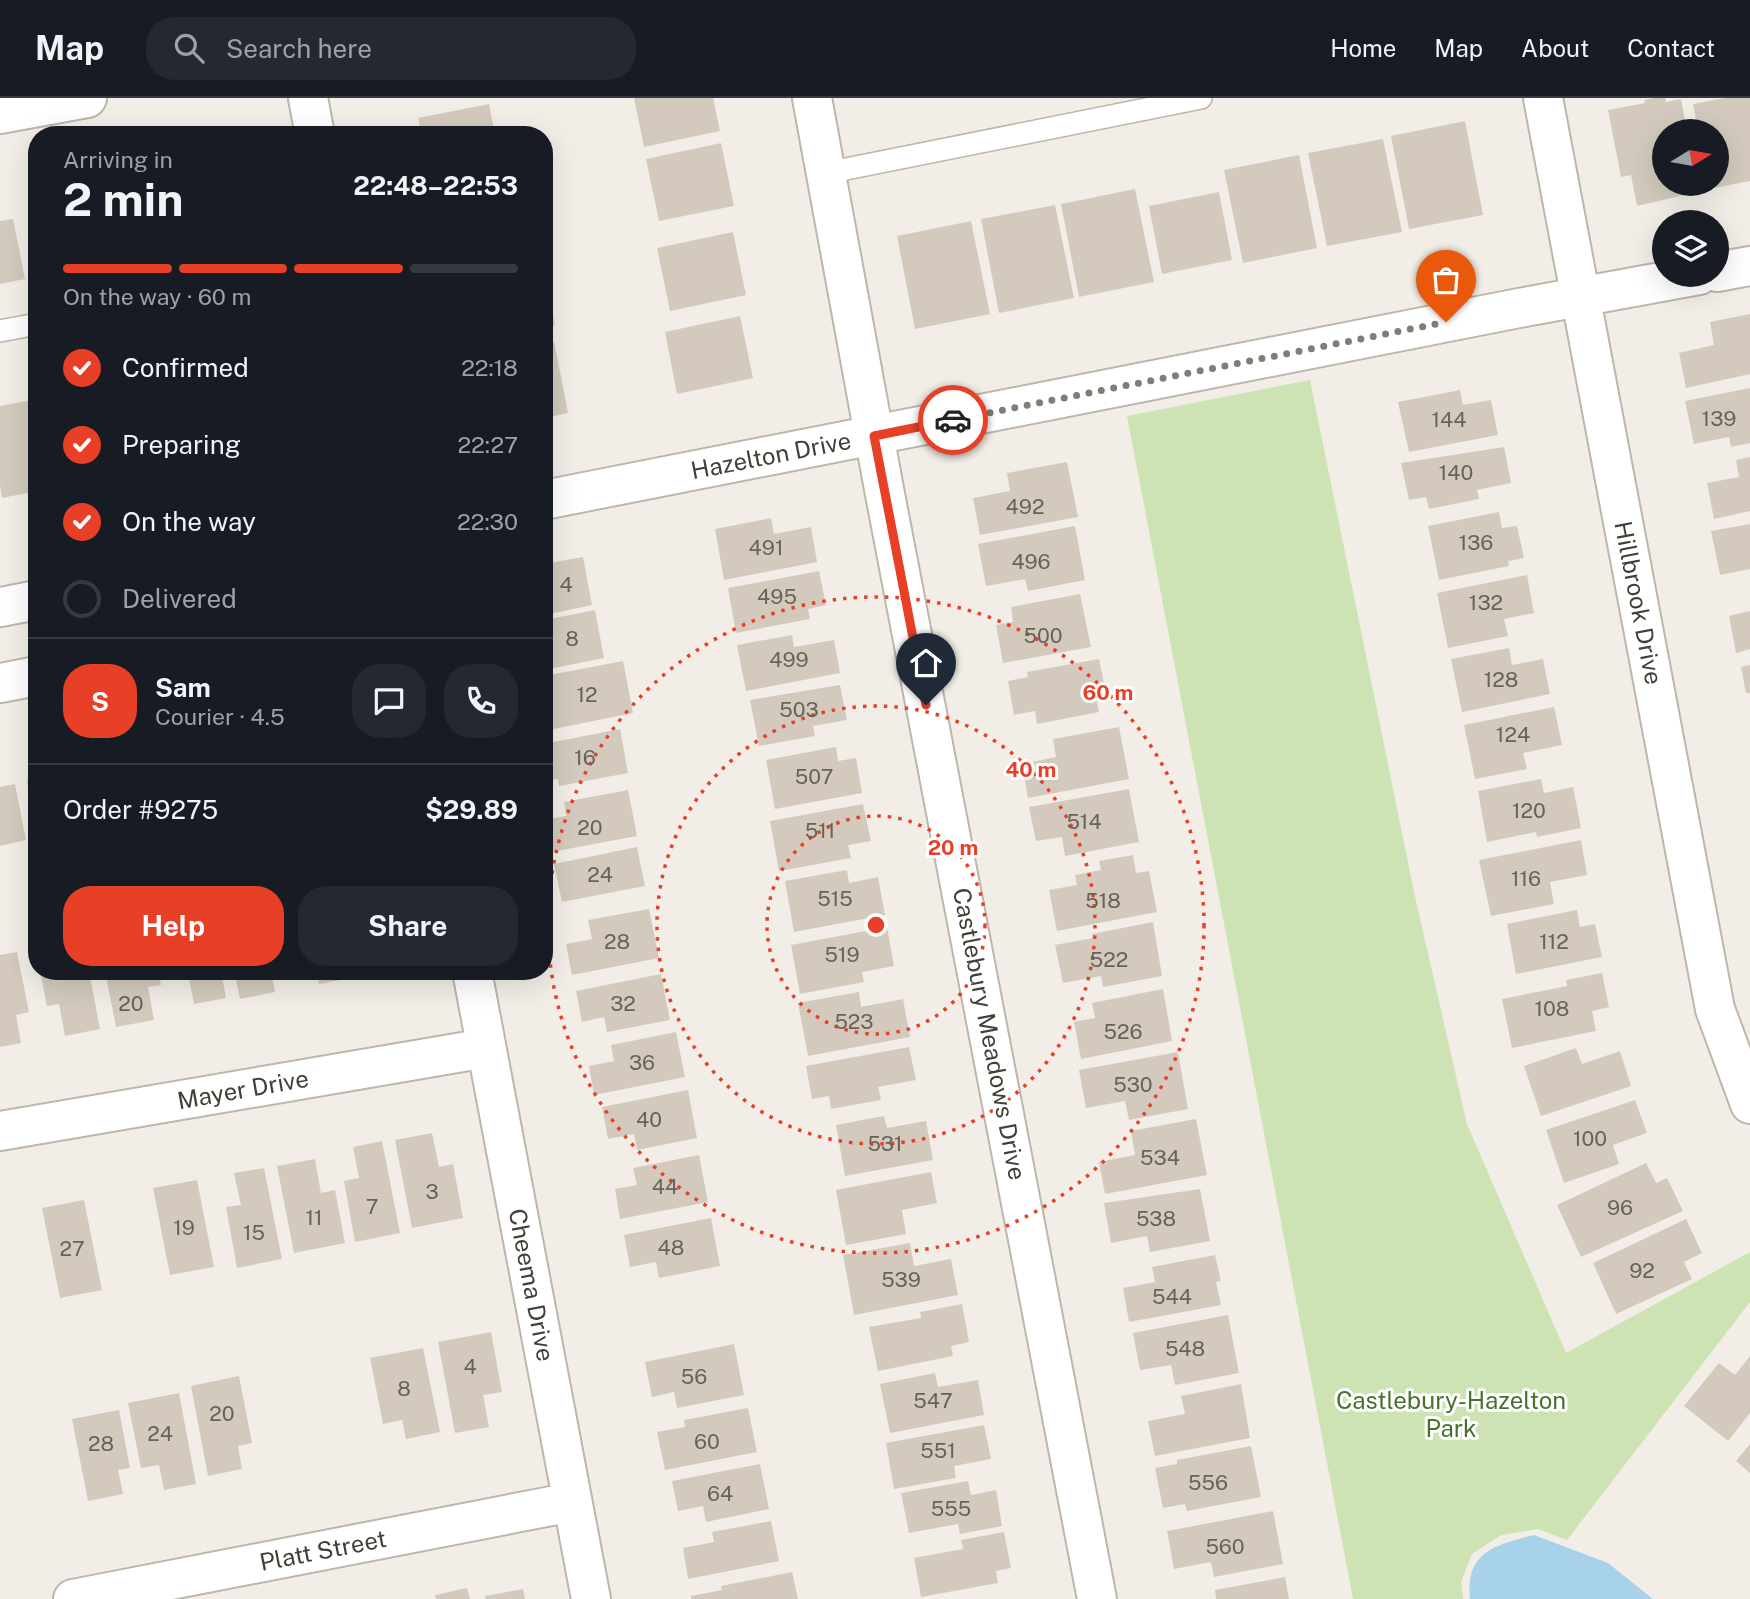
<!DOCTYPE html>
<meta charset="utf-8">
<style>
:root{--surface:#171b24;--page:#242831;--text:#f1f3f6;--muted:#9ea1a6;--line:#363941;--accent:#e84027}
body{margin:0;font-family:"Public Sans",sans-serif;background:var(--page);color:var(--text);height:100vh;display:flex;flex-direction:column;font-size:26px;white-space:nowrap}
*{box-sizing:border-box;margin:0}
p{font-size:23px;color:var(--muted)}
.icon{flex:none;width:38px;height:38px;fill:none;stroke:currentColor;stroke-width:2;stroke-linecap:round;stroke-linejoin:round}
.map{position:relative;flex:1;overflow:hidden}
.side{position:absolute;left:28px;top:28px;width:525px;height:854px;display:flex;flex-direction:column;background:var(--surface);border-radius:28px;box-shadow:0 7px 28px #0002}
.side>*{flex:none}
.needle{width:46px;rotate:79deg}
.buttons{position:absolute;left:1652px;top:21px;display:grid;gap:14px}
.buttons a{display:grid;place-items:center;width:77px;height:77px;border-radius:50%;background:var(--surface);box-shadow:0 7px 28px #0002;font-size:35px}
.pin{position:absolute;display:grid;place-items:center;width:60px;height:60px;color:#fff;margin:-72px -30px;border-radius:50% 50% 50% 0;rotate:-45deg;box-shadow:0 0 7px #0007}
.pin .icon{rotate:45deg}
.courier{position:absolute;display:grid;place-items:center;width:70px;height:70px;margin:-35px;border:5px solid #e84027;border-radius:50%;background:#fff;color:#222;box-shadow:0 2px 9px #0007}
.summary em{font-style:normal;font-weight:700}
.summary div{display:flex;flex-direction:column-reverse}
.summary{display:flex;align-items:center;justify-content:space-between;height:119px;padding:0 35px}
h1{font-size:46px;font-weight:700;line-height:52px}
.bar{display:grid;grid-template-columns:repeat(4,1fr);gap:10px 7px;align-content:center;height:84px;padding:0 35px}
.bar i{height:9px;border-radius:5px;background:var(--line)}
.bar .on{background:var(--accent)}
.bar p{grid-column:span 4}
.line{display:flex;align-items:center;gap:18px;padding:0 35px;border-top:2px solid var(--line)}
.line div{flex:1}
.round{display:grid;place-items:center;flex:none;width:74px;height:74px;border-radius:28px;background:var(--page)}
ol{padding:0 35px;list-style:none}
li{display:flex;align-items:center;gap:21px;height:77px}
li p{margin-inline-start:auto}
li .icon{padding:7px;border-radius:50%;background:var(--accent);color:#fff;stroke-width:4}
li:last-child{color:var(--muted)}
li i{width:38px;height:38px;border:4px solid var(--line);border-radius:50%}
.button{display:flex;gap:14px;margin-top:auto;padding:14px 35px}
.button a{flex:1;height:80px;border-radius:28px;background:var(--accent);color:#fff;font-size:28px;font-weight:700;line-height:80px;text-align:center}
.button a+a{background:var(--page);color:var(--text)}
header{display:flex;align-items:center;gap:42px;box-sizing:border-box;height:98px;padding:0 35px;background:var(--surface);border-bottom:2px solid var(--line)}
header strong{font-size:33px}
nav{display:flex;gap:38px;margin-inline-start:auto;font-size:24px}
.search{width:490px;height:63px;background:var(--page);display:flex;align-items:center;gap:18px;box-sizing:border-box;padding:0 24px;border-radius:28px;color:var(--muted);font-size:26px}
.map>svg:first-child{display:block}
</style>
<header>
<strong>Map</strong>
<div class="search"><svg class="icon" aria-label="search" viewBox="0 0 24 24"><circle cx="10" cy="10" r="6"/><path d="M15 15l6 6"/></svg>Search here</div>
<nav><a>Home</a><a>Map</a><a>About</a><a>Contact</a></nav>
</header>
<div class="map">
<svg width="1750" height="1501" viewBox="0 0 1750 1501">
<rect width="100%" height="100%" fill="#f2eee7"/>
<path fill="#cee3b3" d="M1310,282L1414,794L1467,1026L1566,1255L1750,1154V1204L1567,1442L1538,1431L1501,1437L1472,1456L1461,1484L1463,1501H1353L1127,318Z"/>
<path fill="#a8d1ea" d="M1534,1437L1608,1465L1653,1501H1470C1465,1454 1495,1447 1534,1437Z"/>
<path fill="#d3cabd" d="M634,0H713L720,33L644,49Z
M1654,0H1665L1666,4L1681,1L1687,33H1664V86H1686L1688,96L1637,108L1631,77L1621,79L1608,12L1645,5L1644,2Z
M1725,0H1750V83L1714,90V86H1717V33H1698L1693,6Z
M489,6L495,37H403L402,31L420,28L418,20Z
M1465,23L1483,117L1409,131L1391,38Z
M1383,41L1402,134L1327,148L1308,55Z
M721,45L734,108L659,123L646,61Z
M1299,57L1317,150L1243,165L1224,72Z
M1135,91L1154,184L1079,199L1061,106Z
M1219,94L1232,162L1162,176L1149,108Z
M1055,107L1074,200L999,215L981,121Z
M37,115V153L35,154L28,116Z
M13,121L25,181L0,186V123Z
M971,123L990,216L915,231L897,138Z
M733,134L746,197L670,213L657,150Z
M546,175L555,227L544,229V176Z
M1750,216V276L1686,290L1679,255L1714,247L1710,224Z
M740,218L753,280L677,296L665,234Z
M554,243L568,315L544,320V245Z
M1750,290V345L1731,349L1729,339L1694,346L1685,303Z
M1460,292L1463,307L1491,302L1498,337L1409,354L1398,304Z
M37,301V393L2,400L0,388V308Z
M1504,349L1511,385L1477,392L1479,401L1429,411L1426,399L1409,402L1401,365Z
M1750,359V413L1714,421L1707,385L1739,379L1736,362Z
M1067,364L1078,419L980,437L973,400L1010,393L1007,375Z
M1499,414L1502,430L1517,428L1524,460L1508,463L1509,468L1439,482L1428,428Z
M771,420L774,436L811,429L817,464L724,482L715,431Z
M1750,426V471L1720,477L1711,433Z
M1075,428L1085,482L1028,493L1025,481L986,488L978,446Z
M583,459L592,507L544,517V466Z
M819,473L826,507L808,511L810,521L736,535L728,490Z
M1527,477L1534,515L1504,521L1508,538L1448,550L1437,495Z
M1080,496L1091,549L1003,565L996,527L1013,524L1011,509Z
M595,512L604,560L544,572V522Z
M1750,513V551L1736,555L1729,518Z
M792,537L794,549L834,542L840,575L746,593L737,547Z
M1509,550L1512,567L1543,561L1550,596L1462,614L1451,561Z
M1099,561L1104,585L1094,587L1099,614L1037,626L1035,613L1014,617L1008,583L1028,579L1027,574Z
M623,563L633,615L544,633V578Z
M1750,567V595H1746L1741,569Z
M840,587L847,622L813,628L815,638L759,648L750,602Z
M1554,609L1562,647L1523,655L1527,671L1475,681L1464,627Z
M1119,629L1129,681L1028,700L1022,666L1056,659L1053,641Z
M620,631L628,675L559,688L558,681L544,684V646Z
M836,649L838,663L856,660L862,695L775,711L766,662Z
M37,680V727H35L27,682Z
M1541,681L1544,695L1573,689L1581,730L1537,739L1536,734L1487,744L1478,693Z
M15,686L26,742L0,748V689Z
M1129,691L1139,744L1065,758L1062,739L1036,743L1029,709Z
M628,692L637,738L546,755L544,722L566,718L564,704Z
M863,706L871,743L848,747L851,760L779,773L770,723Z
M1581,742L1587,777L1550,784L1554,806L1491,818L1479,762Z
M637,749L645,788L562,804L554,766Z
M1133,757L1136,775L1149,773L1157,814L1057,833L1049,792L1077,787L1075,777L1101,772L1099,763Z
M847,772L849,785L878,779L885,817L794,834L785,783Z
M649,811L659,860L572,877L566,846L592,841L588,822Z
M1577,812L1580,829L1595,826L1602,859L1516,876L1507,826Z
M1153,824L1162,878L1103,889L1101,878L1063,885L1055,847L1093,840L1092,836Z
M887,829L894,868L862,874L864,884L800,896L791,847Z
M17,854L29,914L16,917L21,945L0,949V857Z
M40,873H89L100,931L65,938L59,906L47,908Z
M105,873H158L161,887L148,889L154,922L116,929Z
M174,873H221L226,900L194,906L188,876L175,879Z
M234,873H271L275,894L240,901Z
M317,873H350L351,880L319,886Z
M1602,875L1609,909L1592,913L1596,933L1512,950L1502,901L1567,888L1566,882Z
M661,876L670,922L607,934L604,919L582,924L576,893Z
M1163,891L1172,943L1081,961L1074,924L1095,920L1092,905Z
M859,894L861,909L903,901L910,939L808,958L798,905Z
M676,934L685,979L594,997L589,968L614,963L611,947Z
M909,949L916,982L878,989L881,1002L831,1011L829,998L812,1001L806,968Z
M1576,950L1582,966L1620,953L1631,988L1541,1018L1524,968Z
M1178,954L1188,1011L1129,1022L1125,1003L1086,1010L1079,972Z
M688,992L697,1040L637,1052L634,1036L608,1041L602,1009Z
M1635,1002L1647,1035L1613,1047L1619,1066L1564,1085L1546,1032Z
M884,1018L887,1030L926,1023L933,1062L845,1078L836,1027Z
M1196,1021L1207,1077L1105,1096L1099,1064L1135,1057L1131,1033Z
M432,1035L439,1069L453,1066L463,1120L412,1130L395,1042Z
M382,1043L400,1135L355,1144L344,1083L359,1080L353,1049Z
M699,1057L708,1104L620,1121L615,1091L637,1087L633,1070Z
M315,1061L321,1095L335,1092L345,1145L294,1155L277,1068Z
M1646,1065L1656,1085L1667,1080L1683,1113L1581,1159L1557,1107Z
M264,1070L282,1161L237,1170L226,1109L241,1107L234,1075Z
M931,1074L937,1105L902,1112L906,1136L846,1147L836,1092Z
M197,1082L214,1169L170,1177L153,1090Z
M1200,1091L1210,1143L1150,1154L1147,1138L1111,1145L1104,1105Z
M84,1102L102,1192L60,1200L42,1110Z
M711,1120L720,1168L659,1180L656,1164L630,1169L624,1137Z
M1686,1121L1702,1155L1684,1164L1692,1181L1616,1216L1593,1165Z
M910,1145L914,1168L951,1161L958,1197L854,1217L843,1157Z
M1215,1157L1221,1183L1216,1184L1221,1207L1129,1224L1123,1190L1155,1184L1152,1169Z
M962,1206L969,1244L951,1248L953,1258L878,1273L869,1229L921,1220L920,1214Z
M1228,1217L1239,1275L1175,1287L1171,1267L1140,1272L1133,1235Z
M491,1234L502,1294L483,1297L489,1329L455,1335L438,1244Z
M734,1246L744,1297L677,1310L674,1294L652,1299L645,1264Z
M423,1250L440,1334L406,1341L402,1322L383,1326L370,1260Z
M1750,1258V1315L1728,1343L1684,1308L1719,1265L1735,1277Z
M935,1275L938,1289L978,1282L984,1317L890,1335L880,1286Z
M239,1278L252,1345L238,1348L242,1371L208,1378L191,1288Z
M1241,1286L1250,1340L1155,1358L1148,1323L1185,1316L1181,1298Z
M179,1295L196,1386L164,1392L159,1367L141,1370L128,1305Z
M748,1310L757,1354L665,1372L657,1334L685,1329L684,1322Z
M119,1312L130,1370L118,1372L123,1396L88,1403L72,1321Z
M984,1327L991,1361L954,1368L956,1380L894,1391L886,1345Z
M1750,1346V1375L1736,1363Z
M1251,1348L1261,1399L1187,1413L1185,1406L1163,1410L1155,1370L1177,1366V1362Z
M760,1366L769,1411L706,1424L703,1408L678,1413L672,1383Z
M968,1383L971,1397L996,1392L1002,1428L960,1436L958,1426L909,1435L901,1395Z
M1273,1413L1283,1466L1214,1479L1211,1464L1174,1471L1167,1433Z
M771,1423L779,1463L688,1481L683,1450L714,1444L712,1434Z
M1004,1434L1011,1470L996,1473L998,1485L921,1499L914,1460L963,1451L961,1442Z
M792,1474L798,1501H691V1498L722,1492L721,1488Z
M1285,1479L1289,1501H1216L1215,1492Z
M467,1490L470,1501H436L435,1497Z
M523,1491L525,1501H486L485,1498Z"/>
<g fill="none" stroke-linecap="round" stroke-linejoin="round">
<g stroke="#bdb6aa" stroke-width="24">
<path id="service" d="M826,75L1201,0
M0,233L37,226"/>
</g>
<g stroke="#bdb6aa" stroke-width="42">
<path id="minor" d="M308,0L315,37
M812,0L884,391L1097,1501
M1543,0L1715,911L1750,1006
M0,16L87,0
M1717,174L1750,168
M544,402L1519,210L1699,177
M0,509L37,502
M0,585L37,578
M472,873L591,1501
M0,1033L486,950
M73,1501L572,1404"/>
</g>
<use href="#service" stroke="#fff" stroke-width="21"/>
<use href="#minor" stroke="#fff" stroke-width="38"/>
</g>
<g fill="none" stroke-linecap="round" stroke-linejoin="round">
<path stroke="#817c74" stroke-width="7" stroke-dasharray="0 12.6" d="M953,322L1446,224"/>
<path stroke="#e84027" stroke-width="9" d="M926,607L874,338L953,322"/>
</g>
<g fill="none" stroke="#e84027" stroke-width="3.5" stroke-dasharray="3.5 7">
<circle cx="876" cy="827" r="109"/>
<circle cx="876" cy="827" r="219"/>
<circle cx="876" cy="827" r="328"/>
</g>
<g text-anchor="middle" stroke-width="6" stroke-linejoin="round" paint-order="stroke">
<g font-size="21" fill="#686258">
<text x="1719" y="328">139</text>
<text x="1449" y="329">144</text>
<text x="1456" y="382">140</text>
<text x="1025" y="416">492</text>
<text x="1476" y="452">136</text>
<text x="766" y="457">491</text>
<text x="1031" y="471">496</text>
<text x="566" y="494">4</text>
<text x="777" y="506">495</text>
<text x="1486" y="512">132</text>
<text x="1043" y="545">500</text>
<text x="572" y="548">8</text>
<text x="789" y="569">499</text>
<text x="1501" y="589">128</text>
<text x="587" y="604">12</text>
<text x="799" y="619">503</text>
<text x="1513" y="644">124</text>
<text x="585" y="667">16</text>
<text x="814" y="686">507</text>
<text x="1529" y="720">120</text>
<text x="1084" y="731">514</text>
<text x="590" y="737">20</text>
<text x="820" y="740">511</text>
<text x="600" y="784">24</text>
<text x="1526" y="788">116</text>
<text x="835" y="808">515</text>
<text x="1103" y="810">518</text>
<text x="617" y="851">28</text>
<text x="1554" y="851">112</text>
<text x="842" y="864">519</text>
<text x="1109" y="869">522</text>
<text x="131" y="913">20</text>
<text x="623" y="913">32</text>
<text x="1552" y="918">108</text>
<text x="854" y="931">523</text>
<text x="1123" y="941">526</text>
<text x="642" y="972">36</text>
<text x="1133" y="994">530</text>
<text x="649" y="1029">40</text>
<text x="1590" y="1048">100</text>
<text x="885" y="1053">531</text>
<text x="1160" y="1067">534</text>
<text x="665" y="1096">44</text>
<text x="432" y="1101">3</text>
<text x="372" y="1116">7</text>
<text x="1620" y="1117">96</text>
<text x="314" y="1127">11</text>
<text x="1156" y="1128">538</text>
<text x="184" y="1137">19</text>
<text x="254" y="1142">15</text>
<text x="671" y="1157">48</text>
<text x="72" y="1158">27</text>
<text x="1642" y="1180">92</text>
<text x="901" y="1189">539</text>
<text x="1172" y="1206">544</text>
<text x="1185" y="1258">548</text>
<text x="470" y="1276">4</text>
<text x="694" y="1286">56</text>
<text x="404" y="1298">8</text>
<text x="933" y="1310">547</text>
<text x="222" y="1323">20</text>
<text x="160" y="1343">24</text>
<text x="707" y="1351">60</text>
<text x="101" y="1353">28</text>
<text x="938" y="1360">551</text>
<text x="1208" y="1392">556</text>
<text x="720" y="1403">64</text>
<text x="951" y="1418">555</text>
<text x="1225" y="1456">560</text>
</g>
<g font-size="24" fill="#443f36" stroke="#fff">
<text transform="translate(771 358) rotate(-11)" y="8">Hazelton Drive</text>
<text transform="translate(1638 505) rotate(79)" y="8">Hillbrook Drive</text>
<text transform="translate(989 936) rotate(79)" y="8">Castlebury Meadows Drive</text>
<text transform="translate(243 992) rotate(-10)" y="8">Mayer Drive</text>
<text transform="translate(531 1187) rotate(79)" y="8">Cheema Drive</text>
<text transform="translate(323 1453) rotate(-11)" y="8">Platt Street</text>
</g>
<g font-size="24" fill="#49712e" stroke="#fff">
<text x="1451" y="1311">Castlebury-Hazelton<tspan x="1451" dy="28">Park</tspan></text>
</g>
</g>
<circle cx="876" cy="827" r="10" fill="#e84027" stroke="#fff" stroke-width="3.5"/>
<g font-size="21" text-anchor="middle" font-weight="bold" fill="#e84027" stroke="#fff" stroke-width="6" stroke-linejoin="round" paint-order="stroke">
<text x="1108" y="602">60 m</text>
<text x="1031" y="679">40 m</text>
<text x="953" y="757">20 m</text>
</g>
</svg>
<div class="buttons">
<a><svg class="needle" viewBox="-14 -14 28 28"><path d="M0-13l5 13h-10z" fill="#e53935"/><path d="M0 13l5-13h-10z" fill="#9ea1a6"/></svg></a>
<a><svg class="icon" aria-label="layers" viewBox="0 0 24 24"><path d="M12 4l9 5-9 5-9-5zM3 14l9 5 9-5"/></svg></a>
</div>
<div class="pin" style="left:1446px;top:224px;background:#ea580c"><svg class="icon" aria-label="bag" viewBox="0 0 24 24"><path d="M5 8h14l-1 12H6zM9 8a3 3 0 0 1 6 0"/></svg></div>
<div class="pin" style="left:926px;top:607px;background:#1f2937"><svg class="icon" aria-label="home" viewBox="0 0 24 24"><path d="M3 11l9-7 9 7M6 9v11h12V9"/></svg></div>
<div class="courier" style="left:953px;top:322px"><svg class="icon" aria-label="car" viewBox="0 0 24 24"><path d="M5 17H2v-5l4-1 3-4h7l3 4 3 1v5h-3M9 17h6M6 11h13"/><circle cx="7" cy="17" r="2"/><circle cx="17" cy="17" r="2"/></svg></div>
<section class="side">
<div class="summary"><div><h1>2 min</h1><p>Arriving in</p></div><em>22:48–22:53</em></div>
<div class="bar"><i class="on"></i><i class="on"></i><i class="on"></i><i></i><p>On the way · 60 m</p></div>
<ol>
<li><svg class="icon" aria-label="check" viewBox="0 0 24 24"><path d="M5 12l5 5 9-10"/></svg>Confirmed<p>22:18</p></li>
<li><svg class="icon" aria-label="check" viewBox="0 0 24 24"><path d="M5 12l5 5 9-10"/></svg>Preparing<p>22:27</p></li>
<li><svg class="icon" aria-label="check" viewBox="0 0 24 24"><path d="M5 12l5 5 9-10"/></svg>On the way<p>22:30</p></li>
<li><i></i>Delivered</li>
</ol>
<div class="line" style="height:126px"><b class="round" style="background:var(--accent);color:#fff">S</b><div><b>Sam</b><p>Courier · 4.5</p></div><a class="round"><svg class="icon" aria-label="chat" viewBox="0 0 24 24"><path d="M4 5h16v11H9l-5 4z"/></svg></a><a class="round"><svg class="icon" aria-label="phone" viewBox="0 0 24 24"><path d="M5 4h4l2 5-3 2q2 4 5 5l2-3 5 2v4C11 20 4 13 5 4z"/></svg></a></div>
<div class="line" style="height:91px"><div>Order #9275</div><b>$29.89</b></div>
<div class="button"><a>Help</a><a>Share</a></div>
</section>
</div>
